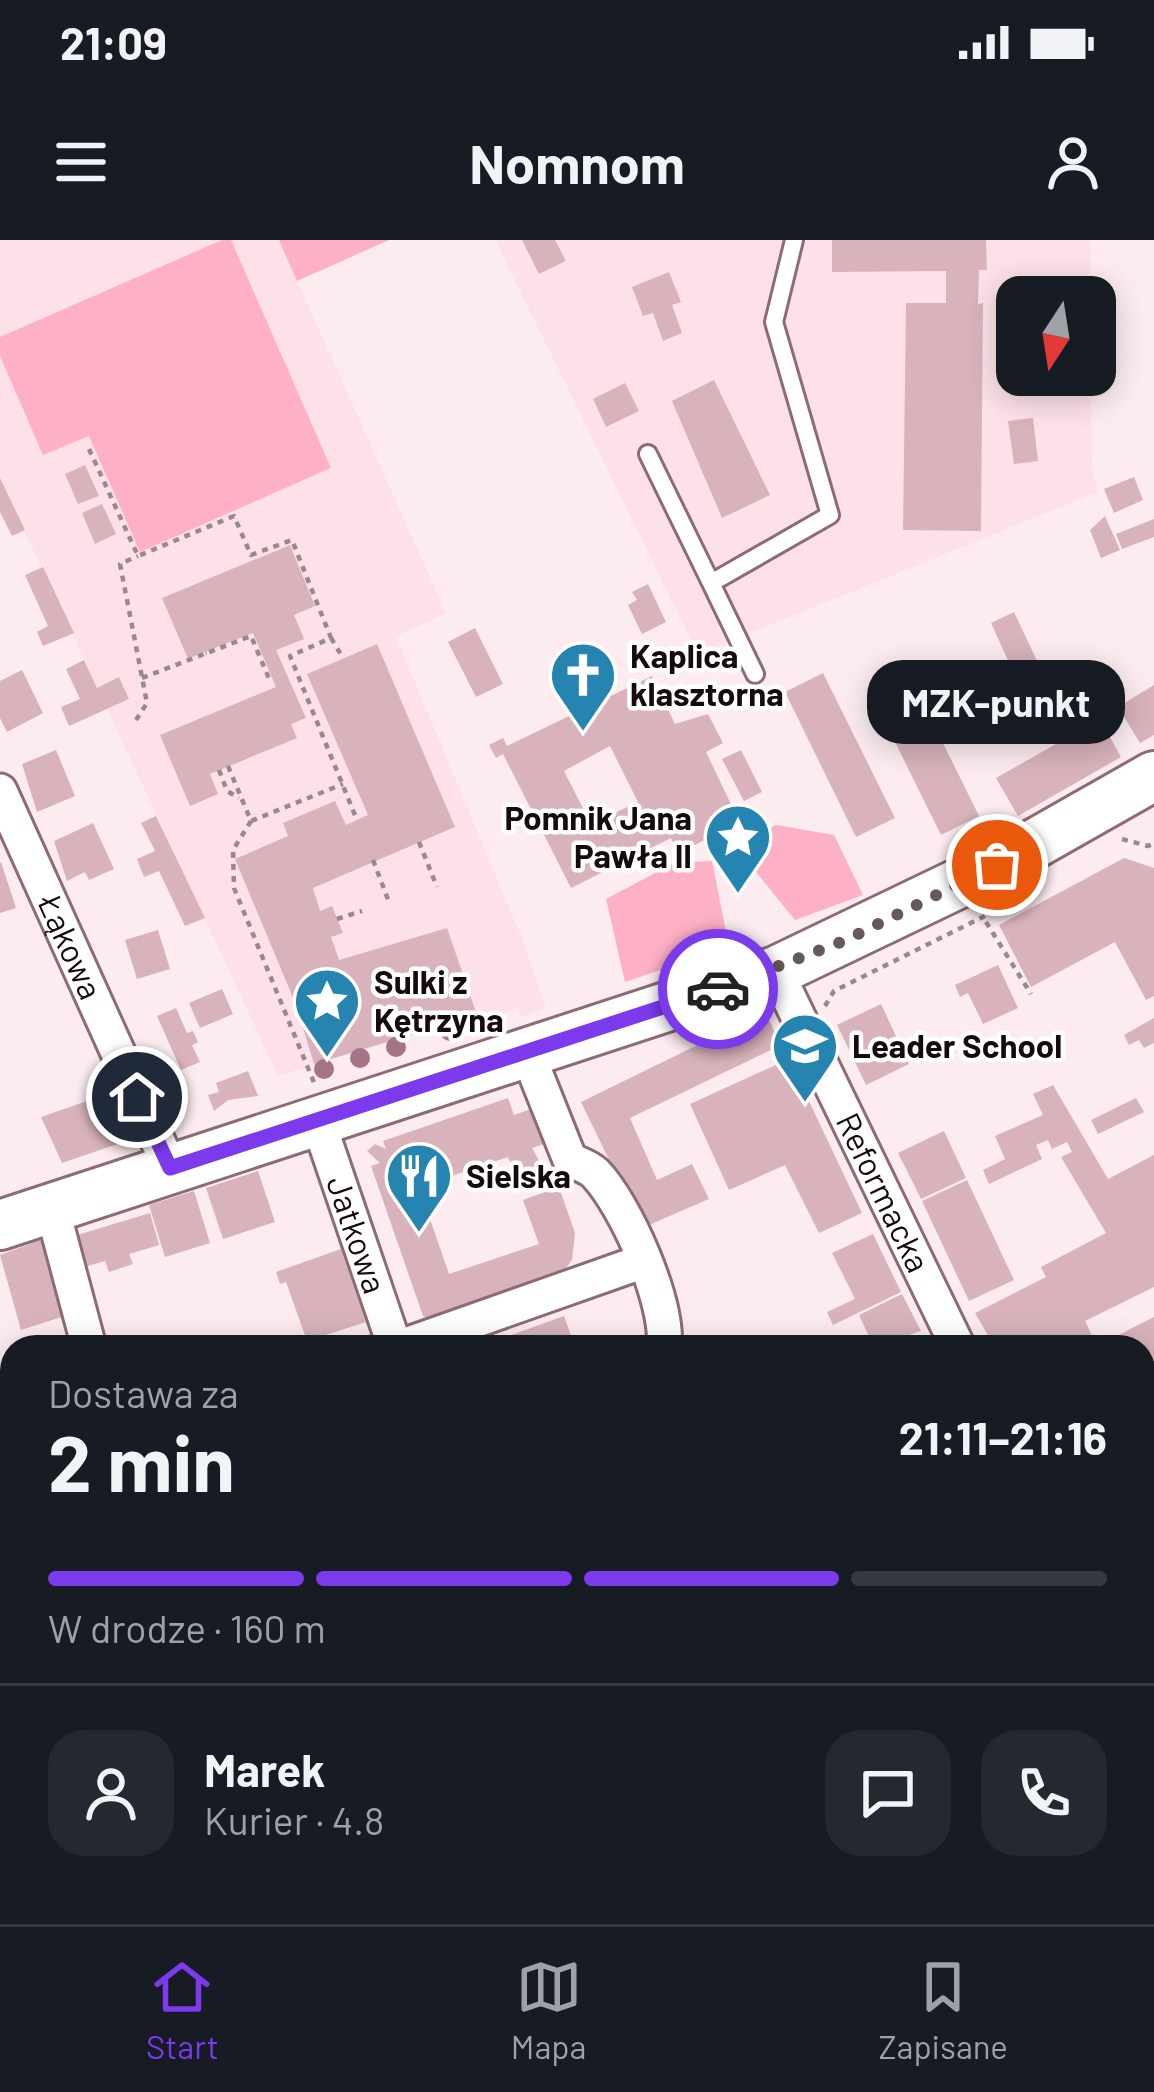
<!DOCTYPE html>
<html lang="pl">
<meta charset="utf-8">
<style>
:root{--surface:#171b24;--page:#242831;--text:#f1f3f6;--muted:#9ea1a6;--line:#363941;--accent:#7c3aed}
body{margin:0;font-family:Barlow,sans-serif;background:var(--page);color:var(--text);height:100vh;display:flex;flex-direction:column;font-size:45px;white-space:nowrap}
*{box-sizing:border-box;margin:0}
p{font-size:39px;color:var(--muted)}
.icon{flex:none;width:66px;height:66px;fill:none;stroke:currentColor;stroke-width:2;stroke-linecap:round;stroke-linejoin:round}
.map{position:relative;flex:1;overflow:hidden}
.drawer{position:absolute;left:0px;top:1095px;width:1155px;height:591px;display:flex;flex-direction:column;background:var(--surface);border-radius:36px 36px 0 0;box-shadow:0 6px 30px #0003}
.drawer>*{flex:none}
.needle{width:78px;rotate:192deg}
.tools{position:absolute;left:996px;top:36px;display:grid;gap:24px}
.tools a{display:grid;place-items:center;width:120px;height:120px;border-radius:24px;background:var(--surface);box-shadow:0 6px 30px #0003;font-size:60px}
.pin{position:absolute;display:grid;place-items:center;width:102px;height:102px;color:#fff;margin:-51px;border:6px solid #fff;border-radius:50%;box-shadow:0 3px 12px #0007}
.courier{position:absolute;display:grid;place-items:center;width:120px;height:120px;margin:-60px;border:9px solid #7c3aed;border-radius:50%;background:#fff;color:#222;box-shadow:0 3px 15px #0007}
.bubble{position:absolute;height:84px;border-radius:36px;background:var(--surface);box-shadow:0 6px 30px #0003;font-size:39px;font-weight:700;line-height:84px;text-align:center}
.headline em{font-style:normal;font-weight:700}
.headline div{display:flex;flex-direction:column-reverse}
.headline{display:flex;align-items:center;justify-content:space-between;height:204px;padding:0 48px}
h1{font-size:78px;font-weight:700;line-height:90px}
.bar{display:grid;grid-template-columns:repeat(4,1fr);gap:18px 12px;align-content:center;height:144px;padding:0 48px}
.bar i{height:15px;border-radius:9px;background:var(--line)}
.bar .active{background:var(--accent)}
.bar p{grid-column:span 4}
.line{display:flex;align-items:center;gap:30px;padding:0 48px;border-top:3px solid var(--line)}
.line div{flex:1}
.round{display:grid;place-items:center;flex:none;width:126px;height:126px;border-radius:36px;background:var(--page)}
.status{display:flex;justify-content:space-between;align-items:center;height:84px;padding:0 60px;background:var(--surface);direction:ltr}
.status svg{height:33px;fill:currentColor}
header{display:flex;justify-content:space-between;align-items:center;height:156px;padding:0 48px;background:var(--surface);font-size:54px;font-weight:700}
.tabs{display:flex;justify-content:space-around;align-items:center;height:168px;border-top:3px solid var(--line);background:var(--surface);font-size:33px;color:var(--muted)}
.tabs a{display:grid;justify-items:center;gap:6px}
.tabs .active{color:var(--accent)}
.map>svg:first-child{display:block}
</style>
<div class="status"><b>21:09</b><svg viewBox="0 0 49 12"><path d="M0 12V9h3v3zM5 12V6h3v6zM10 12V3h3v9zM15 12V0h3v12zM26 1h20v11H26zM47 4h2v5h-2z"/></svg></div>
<header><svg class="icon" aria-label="menu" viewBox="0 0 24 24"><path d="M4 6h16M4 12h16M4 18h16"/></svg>Nomnom<svg class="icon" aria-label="person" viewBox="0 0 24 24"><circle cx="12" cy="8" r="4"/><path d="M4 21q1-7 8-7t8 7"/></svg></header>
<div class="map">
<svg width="1154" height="1684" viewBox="0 0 1154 1684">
<rect width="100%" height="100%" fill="#fcecf0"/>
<path fill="#fee1e8" d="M0,0H279L446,373L396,397L519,691L546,768L521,777L517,768L492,778L494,786L483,790L475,776L278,836L0,239Z
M495,0H1090V57H1017V135H1091L1092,231L1098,252L698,414Z"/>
<path fill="#feb1c4" d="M222,0H231L331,228L140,312L89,196L43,215L0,116V97Z
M279,0H389L297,41Z
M776,585L834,595L863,655L795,680L747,621L743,602Z
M712,621L729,707L625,742L606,659L674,623Z"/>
<path fill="#d8b3bc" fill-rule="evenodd" d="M522,0H555L566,21L539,34Z
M832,0H986L987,30H979L978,64L983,63L981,291L903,290L906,63H946V31L832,32Z
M669,32L681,62L672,65L682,93L663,101L653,73L643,76L632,47Z
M714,140L770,255L722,278L672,161Z
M625,143L639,171L606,187L593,159Z
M1033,178L1038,221L1014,224L1008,181Z
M85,225L99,256L78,264L65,234Z
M1134,237L1143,260L1114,273L1104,249Z
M0,238L25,290L12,296L0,272Z
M102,264L116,294L95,304L82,273Z
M1105,276L1120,310L1101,318L1090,290Z
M1154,279V297L1122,309L1116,294Z
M290,305L315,366L294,375L304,399L276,410L306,478L291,484L297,498L210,534L218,554L190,566L160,495L276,447L253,393L207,411V417L204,412L188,419L162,358Z
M43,327L74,393L43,406L37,392L48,386L25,335Z
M648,344L666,382L642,394L628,365L637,360L632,352Z
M1014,372L1045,438L1021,449L991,383Z
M475,388L503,444L476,457L448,402Z
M377,404L455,587L313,648L320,671L332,666L343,693L331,697L339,720L447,688L477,775L314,824L296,765L235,619L288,596L283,583L335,561L346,585L368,575L307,434Z
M84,420L97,448L119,437L129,459L69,486L61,467L80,459L66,429Z
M22,430L43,473L7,492L0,478V441Z
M823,433L895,578L856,597L785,452Z
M652,436L675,484L708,474L723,503L706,512L740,583L678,613L671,598L571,648L503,514L496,518L489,505L503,498L507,506ZM610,506L638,562L591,584L564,531Z
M1154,445V495L1140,503L1118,467Z
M1100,479L1121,517L1018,576L996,538Z
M932,481L979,576L941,595L894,500Z
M56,510L75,556L37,572L22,524Z
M741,510L762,552L744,561L722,519Z
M156,576L205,678L185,686L159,631L144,637L137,619L155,611L141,583Z
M93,583L114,629L89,640L85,632L67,641L54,601Z
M1124,618L1154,628V756L1146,760L1115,702L1031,747L999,685Z
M1,622L16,668L0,673V623Z
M158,690L170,729L137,739L125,700Z
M998,725L1018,768L983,784L968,753L960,757L955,745Z
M222,749L233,774L200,788L189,763Z
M881,764L909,824L866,845L837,785Z
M176,768L187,793L193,791L198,802L192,805L200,822L181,830L157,776Z
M765,772L781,805L630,878L657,940L692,924L709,959L642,988L581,862Z
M1154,778V803L1144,808L1139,800L1129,805L1124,795Z
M789,819L862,973L819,993L785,925L729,950L690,864Z
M248,831L258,856L228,860L214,871L208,855L219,852L216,843Z
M1053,845L1108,939L1154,915V1047L1085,1081L1097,1106L1154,1077V1132L1143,1137V1107H995L975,1073L1046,1037L1041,1027L1106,993L1061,917L1072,912L1067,902L1052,909L1048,900L1036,905L1042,919L989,944L983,930L1005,919L995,896L1043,875L1033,854Z
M113,852L135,898L62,923L41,877Z
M508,858L514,875L531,869L544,904L532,908L546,933L518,943L508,917L419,947L449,1034L539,1004L523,960L559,947L575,993L572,1020L563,1032L434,1081L423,1076L371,926L380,923L367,911L375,904L386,909L383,901Z
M1136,858L1144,872L1098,894L1091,880Z
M944,891L966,938L921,959L898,913Z
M258,931L275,982L223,999L206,948Z
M967,940L1014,1040L969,1061L922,961Z
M194,951L210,1003L165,1017L149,965Z
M150,973L159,1005L129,1014L133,1024L109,1032L105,1021L84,1027L74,996Z
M873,994L901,1052L833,1085L827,1072L855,1059L832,1013Z
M49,997L71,1074L21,1090L0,1015Z
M341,1009L366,1082L307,1101L286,1042L280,1044L276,1032Z
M902,1054L921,1091L874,1107L859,1075Z
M564,1076L575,1107H481V1106Z
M370,1094L375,1107H336V1106Z
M1150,1145L1154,1219L1143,1225V1149Z
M0,1245L12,1282L0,1287Z
M1154,1283V1343L1143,1348V1289Z
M0,1328L12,1348V1423L0,1428Z
M1154,1369V1407L1143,1412V1374Z
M1143,1429L1154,1441V1476L1143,1481Z
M1,1437L12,1462L11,1546L0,1512Z
M1154,1499V1616L1143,1594V1504Z
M12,1561V1610L0,1614V1565Z
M44,1674H106L109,1684H47Z
M116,1674H157V1675L140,1684H119Z
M279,1674H335L338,1684H273Z
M363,1674H530L531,1675L504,1684H366Z
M567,1674H576L580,1684H540Z"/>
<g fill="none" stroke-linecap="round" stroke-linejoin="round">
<g stroke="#8d6b73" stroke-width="22">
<path id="lane" d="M648,214L711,343L830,275L774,82L794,0
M711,343L755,434"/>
</g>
<g stroke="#8d6b73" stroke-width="39">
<g id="street">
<path id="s1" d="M0,551L170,928"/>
<path id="s2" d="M776,731L958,1107"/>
<path d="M527,812L570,920C577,923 589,927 595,933C626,965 669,1063 664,1107"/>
<path id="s3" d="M318,881L395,1107"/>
<path d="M52,968L89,1107"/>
<path d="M400,1107L644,1021"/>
<path d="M1143,1256L1154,1251"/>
<path d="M0,1633L12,1630"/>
<path d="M640,1674L643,1684"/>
<path d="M1113,1674L1136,1684"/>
</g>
</g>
<g stroke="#8d6b73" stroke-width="54">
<path id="secondary" d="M0,985L776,731L997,625L1154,536"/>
</g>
<path stroke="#98898d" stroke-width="4.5" stroke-dasharray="6 6" stroke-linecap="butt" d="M89,209L138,316L234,276L251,315L292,300L331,398L290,416L357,580
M331,398L343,418
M142,438L251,396L270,441
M136,480L147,463L120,324L138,316
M228,526L251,581L343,544
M219,530L227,551L239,558
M251,581L233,610L234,648L315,845
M1122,599L1148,606L1154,603
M419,602L437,647
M373,620L389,662
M337,679L362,671
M986,682L1031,754
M825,766L834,751L1017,660
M587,1674L591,1684
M518,1684L547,1674
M868,1684V1677"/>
<use href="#lane" stroke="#fff" stroke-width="16"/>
<use href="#street" stroke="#fff" stroke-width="33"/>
<use href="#secondary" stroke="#fff" stroke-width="48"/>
</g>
<g fill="#a57486">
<circle cx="450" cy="791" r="10"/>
<circle cx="396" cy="807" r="10"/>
<circle cx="360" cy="818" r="10"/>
<circle cx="324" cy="829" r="10"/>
</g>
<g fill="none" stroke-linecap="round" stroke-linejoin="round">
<path stroke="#66595c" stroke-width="12" stroke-dasharray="0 21.6" d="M718,749L844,701L997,625"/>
<path stroke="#7c3aed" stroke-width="15" d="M137,857L170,928L718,749"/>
</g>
<defs>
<g id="church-pin" transform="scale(3.45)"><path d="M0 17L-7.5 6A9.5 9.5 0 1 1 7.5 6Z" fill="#2684b0" stroke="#fefefe"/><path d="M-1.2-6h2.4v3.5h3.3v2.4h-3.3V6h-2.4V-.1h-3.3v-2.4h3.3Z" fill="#fff"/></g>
<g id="sight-pin" transform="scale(3.45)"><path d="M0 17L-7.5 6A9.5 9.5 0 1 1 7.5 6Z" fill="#2684b0" stroke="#fefefe"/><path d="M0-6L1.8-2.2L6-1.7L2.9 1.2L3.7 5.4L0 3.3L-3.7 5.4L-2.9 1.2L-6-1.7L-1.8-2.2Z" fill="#fff"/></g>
<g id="school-pin" transform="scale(3.45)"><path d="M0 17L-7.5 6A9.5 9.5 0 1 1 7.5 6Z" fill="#2684b0" stroke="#fefefe"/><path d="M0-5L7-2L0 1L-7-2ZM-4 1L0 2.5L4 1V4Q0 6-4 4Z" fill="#fff"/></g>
<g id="restaurant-pin" transform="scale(3.45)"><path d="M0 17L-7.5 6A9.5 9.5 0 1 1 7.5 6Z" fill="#2684b0" stroke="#fefefe"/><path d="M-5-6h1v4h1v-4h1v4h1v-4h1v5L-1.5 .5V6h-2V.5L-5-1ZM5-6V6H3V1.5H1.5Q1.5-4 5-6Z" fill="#fff"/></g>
</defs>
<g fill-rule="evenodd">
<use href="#church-pin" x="583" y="435"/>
<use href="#sight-pin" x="738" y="597"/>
<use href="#sight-pin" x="327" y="761"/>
<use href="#school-pin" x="805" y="806"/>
<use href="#restaurant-pin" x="419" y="936"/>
</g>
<g text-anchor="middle" stroke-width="9" stroke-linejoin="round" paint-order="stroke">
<g font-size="33" font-weight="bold" fill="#160a0d" stroke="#fefefe" text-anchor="start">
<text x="630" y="428">Kaplica<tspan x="630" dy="38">klasztorna</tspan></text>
<text x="692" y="590" text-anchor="end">Pomnik Jana<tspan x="692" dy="38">Pawła II</tspan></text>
<text x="374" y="754">Sulki z<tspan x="374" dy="38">Kętrzyna</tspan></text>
<text x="852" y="818">Leader School</text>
<text x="466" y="948">Sielska</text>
</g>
<g font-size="33" fill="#160a0d" stroke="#fefefe">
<text dy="12" stroke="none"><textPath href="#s1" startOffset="171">Łąkowa</textPath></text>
<text dy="12" stroke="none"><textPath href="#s2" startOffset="246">Reformacka</textPath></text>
<text dy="12" stroke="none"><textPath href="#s3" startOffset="120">Jatkowa</textPath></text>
</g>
</g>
</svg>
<div class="tools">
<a><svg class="needle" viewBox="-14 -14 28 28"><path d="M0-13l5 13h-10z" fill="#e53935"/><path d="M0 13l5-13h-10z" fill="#9ea1a6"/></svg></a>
</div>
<div class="pin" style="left:997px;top:625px;background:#ea580c"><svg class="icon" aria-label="bag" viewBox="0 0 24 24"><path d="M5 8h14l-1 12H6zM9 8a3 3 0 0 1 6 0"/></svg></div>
<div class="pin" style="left:137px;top:857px;background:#1f2937"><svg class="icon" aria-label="home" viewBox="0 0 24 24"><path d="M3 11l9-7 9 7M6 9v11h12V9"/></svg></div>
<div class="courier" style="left:718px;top:749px"><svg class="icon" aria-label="car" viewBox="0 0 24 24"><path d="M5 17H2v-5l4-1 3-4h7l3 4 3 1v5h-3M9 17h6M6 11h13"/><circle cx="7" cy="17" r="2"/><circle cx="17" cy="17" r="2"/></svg></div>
<div class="bubble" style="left:867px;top:420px;width:258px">MZK-punkt</div>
<section class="drawer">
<div class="headline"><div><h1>2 min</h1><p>Dostawa za</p></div><em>21:11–21:16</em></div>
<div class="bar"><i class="active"></i><i class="active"></i><i class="active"></i><i></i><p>W drodze · 160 m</p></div>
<div class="line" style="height:216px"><a class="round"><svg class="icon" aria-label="person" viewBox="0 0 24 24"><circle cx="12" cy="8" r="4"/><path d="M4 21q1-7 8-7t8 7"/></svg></a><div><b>Marek</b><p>Kurier · 4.8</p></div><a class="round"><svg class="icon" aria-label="chat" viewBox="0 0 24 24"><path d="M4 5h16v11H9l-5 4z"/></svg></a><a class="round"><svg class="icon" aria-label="phone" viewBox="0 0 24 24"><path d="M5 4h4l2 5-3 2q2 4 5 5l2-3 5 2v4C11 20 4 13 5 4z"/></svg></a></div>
</section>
</div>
<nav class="tabs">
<a class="active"><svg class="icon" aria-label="home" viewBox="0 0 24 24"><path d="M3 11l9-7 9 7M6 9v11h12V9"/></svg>Start</a>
<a><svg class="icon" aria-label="map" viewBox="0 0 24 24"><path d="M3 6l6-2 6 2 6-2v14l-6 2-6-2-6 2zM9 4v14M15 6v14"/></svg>Mapa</a>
<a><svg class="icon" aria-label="saved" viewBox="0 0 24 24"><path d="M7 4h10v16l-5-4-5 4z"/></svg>Zapisane</a>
</nav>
